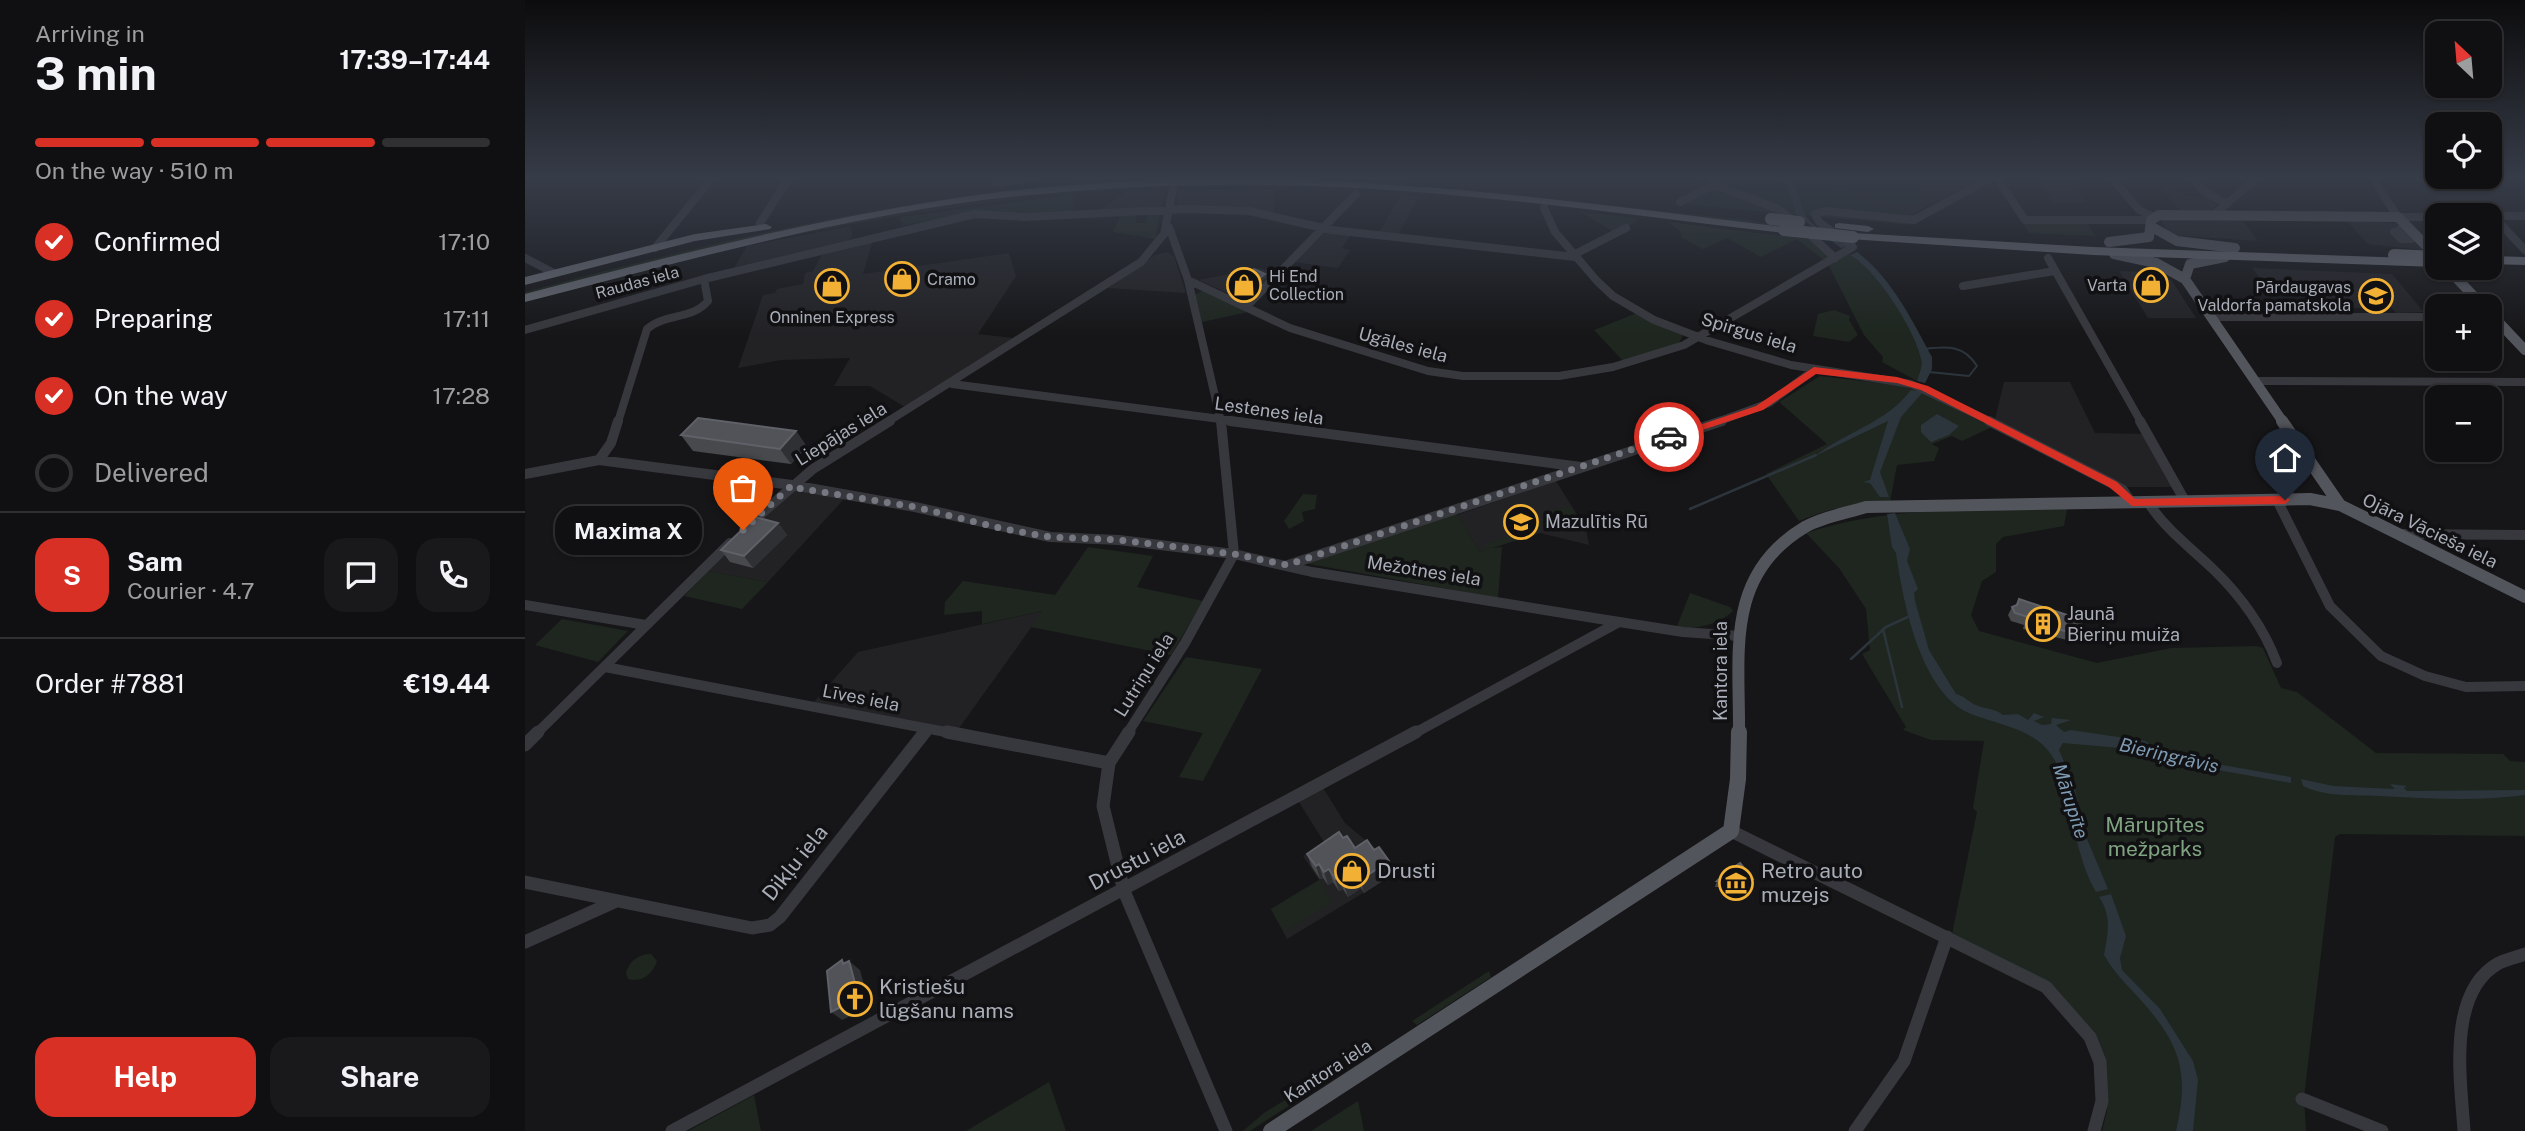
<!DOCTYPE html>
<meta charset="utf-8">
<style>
:root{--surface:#101012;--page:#19191b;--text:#f1f3f6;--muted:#9c9d9f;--line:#303032;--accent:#d93025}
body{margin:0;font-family:"Public Sans",sans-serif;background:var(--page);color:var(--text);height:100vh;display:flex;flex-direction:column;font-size:26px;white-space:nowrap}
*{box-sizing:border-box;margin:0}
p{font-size:23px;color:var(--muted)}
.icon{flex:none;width:38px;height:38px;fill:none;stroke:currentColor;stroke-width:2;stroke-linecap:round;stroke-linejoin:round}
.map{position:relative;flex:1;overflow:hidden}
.panel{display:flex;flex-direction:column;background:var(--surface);width:525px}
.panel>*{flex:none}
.needle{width:46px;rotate:334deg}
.controls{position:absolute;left:1900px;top:21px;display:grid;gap:14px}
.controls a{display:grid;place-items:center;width:77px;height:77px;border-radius:14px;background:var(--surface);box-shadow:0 2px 5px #0004,0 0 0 2px var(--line);font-size:35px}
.pin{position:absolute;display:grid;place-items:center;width:60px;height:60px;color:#fff;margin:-72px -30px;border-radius:50% 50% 50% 0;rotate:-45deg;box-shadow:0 0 7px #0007}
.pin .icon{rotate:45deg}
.courier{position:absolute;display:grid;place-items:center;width:70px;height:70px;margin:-35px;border:5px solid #d93025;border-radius:50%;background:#fff;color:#222;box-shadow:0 2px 9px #0007}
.bubble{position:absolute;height:49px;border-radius:21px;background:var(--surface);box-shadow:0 2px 5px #0004,0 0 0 2px var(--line);font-size:23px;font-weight:700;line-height:49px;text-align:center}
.summary em{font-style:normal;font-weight:700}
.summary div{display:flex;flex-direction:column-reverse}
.summary{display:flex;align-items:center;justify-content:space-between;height:119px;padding:0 35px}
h1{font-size:46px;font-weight:700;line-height:52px}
.bar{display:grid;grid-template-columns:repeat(4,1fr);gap:10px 7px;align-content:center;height:84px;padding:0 35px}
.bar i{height:9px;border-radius:5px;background:var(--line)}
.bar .selected{background:var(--accent)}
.bar p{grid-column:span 4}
.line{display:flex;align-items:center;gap:18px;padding:0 35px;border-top:2px solid var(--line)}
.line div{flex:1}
.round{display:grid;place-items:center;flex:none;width:74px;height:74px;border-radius:21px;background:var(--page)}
ol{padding:0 35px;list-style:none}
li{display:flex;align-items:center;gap:21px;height:77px}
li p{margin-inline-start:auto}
li .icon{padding:7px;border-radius:50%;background:var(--accent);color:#fff;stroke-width:4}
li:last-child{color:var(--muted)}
li i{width:38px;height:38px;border:4px solid var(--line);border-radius:50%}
.primary-button{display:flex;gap:14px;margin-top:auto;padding:14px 35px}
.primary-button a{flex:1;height:80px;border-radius:21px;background:var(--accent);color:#fff;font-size:28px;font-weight:700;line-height:80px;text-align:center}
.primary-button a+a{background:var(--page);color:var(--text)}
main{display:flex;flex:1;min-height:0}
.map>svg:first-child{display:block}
</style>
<main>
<section class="panel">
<div class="summary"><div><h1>3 min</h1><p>Arriving in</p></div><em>17:39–17:44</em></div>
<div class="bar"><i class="selected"></i><i class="selected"></i><i class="selected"></i><i></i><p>On the way · 510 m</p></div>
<ol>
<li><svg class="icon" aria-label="check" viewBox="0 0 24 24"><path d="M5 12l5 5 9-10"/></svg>Confirmed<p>17:10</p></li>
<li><svg class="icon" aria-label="check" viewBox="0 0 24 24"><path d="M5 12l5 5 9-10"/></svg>Preparing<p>17:11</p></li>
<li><svg class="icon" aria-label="check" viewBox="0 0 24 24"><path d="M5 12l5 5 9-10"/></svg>On the way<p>17:28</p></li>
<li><i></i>Delivered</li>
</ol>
<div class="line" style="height:126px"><b class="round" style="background:var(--accent);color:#fff">S</b><div><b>Sam</b><p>Courier · 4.7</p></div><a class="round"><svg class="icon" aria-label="chat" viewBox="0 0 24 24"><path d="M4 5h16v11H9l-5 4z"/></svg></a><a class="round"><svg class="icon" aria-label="phone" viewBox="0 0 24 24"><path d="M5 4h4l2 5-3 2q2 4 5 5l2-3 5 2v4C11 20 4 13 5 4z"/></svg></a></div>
<div class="line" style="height:91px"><div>Order #7881</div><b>€19.44</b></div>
<div class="primary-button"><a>Help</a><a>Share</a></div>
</section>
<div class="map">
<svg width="2000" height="1131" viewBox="0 0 2000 1131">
<rect width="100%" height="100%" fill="#161618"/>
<path fill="#222225" d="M1285,178H1454L1391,212L1358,209Z
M1515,178H1546L1561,202H1528Z
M1636,188L1649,189L1664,197H1683L1692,204L1684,214L1656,212Z
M624,189L639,194L636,208L576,210L603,190Z
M749,189V214L652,207L654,190Z
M876,194L894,196L872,237L853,235Z
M1644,218L1718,221L1733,241L1646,235L1636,221Z
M1821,220L1871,223L1899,250L1843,244Z
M326,226L327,236L324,240L209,268L222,246Z
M800,232L827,233L817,248L825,250L813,268L769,262Z
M348,240L338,274L484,253L491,276L453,334L489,338L380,407L345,386H309L325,358L256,360L213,368L238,295L250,293L252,289L278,284L280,273L288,271L297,254Z
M642,252L649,256L661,293L583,288L630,255Z
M735,268L754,273L722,302L674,280Z
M1727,268L1867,274L1899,312L1871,313L1864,305L1859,311L1849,308H1792L1777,290H1744Z
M1594,271L1630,272L1647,281L1671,318H1623Z
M1479,382H1545L1570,433L1620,434L1648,487H1601L1470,419Z
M1031,481L1061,529L1064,545L1015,533L955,552L932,515Z
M265,490L320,498L243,582L183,571Z
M518,611L432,731L289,702L333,652Z
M797,786L820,823L851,849L868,875L762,939L746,909L794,880L778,856L799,842L772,799Z"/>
<path fill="#1e261f" d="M640,178L639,180C422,193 210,240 0,295V292C210,236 422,185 640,178Z
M661,178L858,181L1223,220L1254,226L850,183Z
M1170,178H1285L1358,208L1391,212L1385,225L1154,204L1178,190Z
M1303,178C1325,178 1394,169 1399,196L1388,204L1369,205Z
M596,188H636L516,195L377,215L222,244L0,302C21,289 79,280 106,272C266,230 431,197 596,188Z
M549,194V213L451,212L375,226L378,224L375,217Z
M1056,212L1112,218L1111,222L1090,233Z
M623,214H635L631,239L588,232L595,216L611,215V223H620Z
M1562,221L1570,236L1504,233L1498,223Z
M1143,222L1290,240L1304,256L1301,262L1272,239L1236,257L1202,238L1178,249L1156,237L1155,231Z
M1321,253C1349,262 1390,331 1396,359C1398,366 1394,374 1392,381L1357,362L1358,357L1339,335L1303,264Z
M678,290L723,312L677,322L670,295Z
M1309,310L1325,316L1324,320L1333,335L1324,342L1288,336L1293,314Z
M1112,313L1155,331L1158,336L1154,343L1099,362L1069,330Z
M1295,376L1379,386L1403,394L1467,427L1437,441L1427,436L1407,444L1414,448L1409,461L1372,465L1365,502C1332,503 1304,508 1274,521L1241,474L1302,444L1254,402Z
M778,494L792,495L790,509L777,512L779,521L764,529L759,521Z
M1044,506L1056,523L1039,528L1033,520L1023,523L1016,513Z
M1542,509L1539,526L1478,537L1471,544V572L1457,581L1446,615L1454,631L1572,663L1646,648L1731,646L1738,648L1756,688L1772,692L1851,753L1978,754L1985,761L2000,762V836L1815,834L1810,837L1779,1097L1781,1131H1577L1582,1111L1580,1071L1543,1004L1427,934L1452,812L1448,808L1459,741L1406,740L1378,730L1381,727L1337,654L1345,650L1341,609L1314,568L1281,533C1366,505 1454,510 1542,509Z
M930,511L955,552L961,550L958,545L994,533L993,530L1017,521L1020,525L1011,528L1013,532L967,548L977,547L973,598L784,564L785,561Z
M563,547L628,556L612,587L678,601L646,655L506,627L517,611L457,624V611L419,615L420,602L438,581L530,595Z
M183,571L243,582L217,609L159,596Z
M1165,593L1205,607L1208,611C1192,626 1172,628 1151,629Z
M37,619L103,631L73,662L10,645Z
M661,657L737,669L678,781L654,777L678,733L618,721Z
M794,880L807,902L759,932L746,909Z
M126,954L132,961C128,974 117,983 103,979L101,973C104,961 114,954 126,954Z
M964,971L966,977L892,1025L887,1021Z
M804,1073L807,1078L725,1131H718L739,1113Z
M524,1082L541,1131H441Z
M229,1095L236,1131H163Z
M833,1101L839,1131H786Z"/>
<path fill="#2c353c" d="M1248,178C1282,178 1269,204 1284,220C1293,230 1310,238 1321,246L1316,248L1272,215L1262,186Z
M1332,252C1366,277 1387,320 1407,357V369L1400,383L1392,381C1394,374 1398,366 1396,359C1390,330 1351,269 1325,255Z
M1386,390L1398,392L1376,417L1355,472L1364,497H1355L1345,483L1338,482L1345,480L1363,421L1290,456C1321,432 1362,422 1386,390Z
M1412,414L1434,426L1424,435L1406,442L1396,432V425Z
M1370,513L1385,549L1382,561L1393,589L1389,593L1390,601L1404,650L1431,694C1440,696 1443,702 1451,705C1461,710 1468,707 1478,715L1493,714L1503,720L1509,713L1519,717L1509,721L1517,725L1526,724L1527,718L1546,720L1531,725L1539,732L1546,730L1620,741L1630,748L1663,759L1766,777V783L1659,764L1618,750L1538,743L1534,750L1549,785L1562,839L1583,889L1571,892C1554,863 1551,829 1539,797C1532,780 1539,772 1525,753C1508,729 1472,724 1446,714C1395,693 1378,601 1371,553L1367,547L1362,514Z
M1776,779L1808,786L1870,789L1865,784L1882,786L1879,788L1882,791L2000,790V795C1951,802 1902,798 1853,796C1829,795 1800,797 1778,786Z
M1586,894L1601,936L1595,958L1597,970L1635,1009L1668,1061L1673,1080L1668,1131H1651C1665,1071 1655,1043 1613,997C1601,984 1588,971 1579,955C1583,933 1587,916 1574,897Z"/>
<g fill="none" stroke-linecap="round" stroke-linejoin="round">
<path stroke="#2c353c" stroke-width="2" d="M1400,349C1422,346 1439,345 1452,366L1444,376L1404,372"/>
<path stroke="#2c353c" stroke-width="2.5" d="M1165,509L1291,455
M1358,629L1377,707
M1326,659L1361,627L1387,615"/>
<path stroke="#37383d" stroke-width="8" d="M1184,178L1190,185L1253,209L1269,221
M1472,178L1500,220H1626
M1587,178L1614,210L1629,217
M1668,178L1677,190L1702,204
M1847,178L1873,217H1913
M471,183L511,178
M1155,202L1190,185
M1019,208L1030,232L1072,281L1088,296L1129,320L1184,341L1266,365L1386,384L1467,422
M1687,216L1732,178
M1965,216H2000
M1968,216L2000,250
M235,223L264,178
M644,227L663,280L696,422
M1875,229H1878L1887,239H1876L1869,232H1877Z
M1281,231L1310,258
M130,248L187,178
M1050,257L1052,253L1101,228
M0,258L29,273
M1523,258L1616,422
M663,280L765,328L903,371L938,376H1034L1088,367L1159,345L1328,247L1294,222L1290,214L1300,211L1389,220L1466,178
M1438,286L1530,271
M721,307L831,194
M1687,317H1913
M0,330L179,279L450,214L500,217L662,209L724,211L807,230L1050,257
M1730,381L2000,382
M427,384L718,422
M93,422L122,329C140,313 167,320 183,301L179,279
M362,422L616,262L639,234L650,178
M1192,422L1244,403L1289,370"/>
<path stroke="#37383d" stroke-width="10" d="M705,421L1056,467
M1464,421L1588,484L1598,490L1607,503
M1615,421L1660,501
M74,460L86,443L93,421
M0,474L74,460L267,485L390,507L525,537L594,540L709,554L787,572L1069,618L1158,632L1214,636
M1752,500L1805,606L1856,656L1900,676L1941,687L2000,686
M1623,502C1640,529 1665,547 1688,569C1716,596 1738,626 1752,663
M222,526L288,469L365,421
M1873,534L2000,535
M763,565L1197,421
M0,605L121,625
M80,667L431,734
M11,734L205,543
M398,734L402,729
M602,734L660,643L709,554L696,421
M888,734L1094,622"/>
<path stroke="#37383d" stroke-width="13" d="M422,732L584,763
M604,732L584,763L578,806L599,891L701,1131
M0,745L13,732
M1206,831L1521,987L1565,1037L1575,1062L1577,1101L1569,1131
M0,882L227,928L245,925L255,917L400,732
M0,942L89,902
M1777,1099L1857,1131
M147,1131L891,732
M1330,1131L1379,1061L1422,937
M1939,1131C1936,1082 1921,992 1974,963C1982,959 1992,957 2000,954"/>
<path stroke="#53555c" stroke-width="10" d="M1627,227L1652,241L1710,248
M1584,242L1624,237L1626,220L1634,215L1873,217L1913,258
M1589,254L1631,263L1660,279L1758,422
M1922,268L1958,306
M1660,279L1665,264L1700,257
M1965,313L2000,350"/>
<path stroke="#53555c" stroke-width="12" d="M1757,421L1815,505L2000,597
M1214,734C1215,654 1199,575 1280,527C1297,517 1322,513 1341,507L1785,499L1815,505"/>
<path stroke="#53555c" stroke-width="16" d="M746,1131L1206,831L1213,779L1214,732"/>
<path fill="#63666e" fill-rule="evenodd" d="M672,179C869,176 1064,203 1259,227L1265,230L1259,233C1111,216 963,194 814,187C707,182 600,185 494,196C326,214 163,260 0,302V294C138,258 277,222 419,200C502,186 587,182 672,179Z
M1314,223L1343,226L1349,229L1343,232L1310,228V224Z
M241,224L247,227L245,229L170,241L0,285V277L170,234Z
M1328,233L1568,247L1913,259V267L1568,255L1324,239V235Z
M1965,256L2000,257V265L1965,264Z"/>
<path stroke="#63666e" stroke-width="12" d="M1246,219L1274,222
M1259,230L1328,237
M1869,255L1913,257"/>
</g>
<path fill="#47494d" d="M740,274L741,277L718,294L704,288L703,284Z
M271,431L282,447L266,464L168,451L156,435Z
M253,523L262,535L228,568L205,562L196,550Z
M1494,599L1555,635L1550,642L1498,629L1499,625L1486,621L1483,615L1487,607L1490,606Z
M818,838L830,848L866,875L839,893L836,888L823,897L818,889L814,891L808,882L803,885L798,878L795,879L787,867L782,854Z
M1201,872L1226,886L1210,896L1203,887H1190L1192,881Z"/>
<path fill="#2f3033" d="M740,274L741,277L718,294L717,291Z
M271,431L282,447L266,464L255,449Z
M253,523L262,535L228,568L219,556Z
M864,861L866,875L839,893L835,880Z
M794,864L798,878L795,879L791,866Z
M804,869L808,882L803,885L799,872Z
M832,875L836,888L823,897L819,884Z
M814,876L818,889L814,891L810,879Z
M1228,879L1226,886L1210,896L1213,890Z
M317,960L326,968L324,961L335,970L345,1007L317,1020L306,1012L318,964Z"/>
<path fill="#525359" stroke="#5f6168" stroke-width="2" d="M729,269L740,274L717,291L703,284Z
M173,418L271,431L255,449L156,435Z
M230,517L253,523L219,556L196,550Z
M1494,599L1557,620L1555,635L1502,621L1503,617L1490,613L1487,607L1492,605Z
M814,832L818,838L822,836L830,848L842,840L849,850L854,847L864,861L835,880L832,875L819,884L814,876L810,879L804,869L799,872L794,864L791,866L782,854Z
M1215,863L1228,879L1213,890L1205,881H1192L1201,872Z
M317,960L318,964L324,961L334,998L306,1012L302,971Z"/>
<linearGradient id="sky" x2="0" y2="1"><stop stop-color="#0c0c0d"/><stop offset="0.53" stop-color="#363c48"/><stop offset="1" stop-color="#363c48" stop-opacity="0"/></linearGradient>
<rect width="2000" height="336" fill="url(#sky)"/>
<path fill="#d93025" d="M1289,367L1372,377L1403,386L1592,482L1610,499L1760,496L1765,500L1760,504L1607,506L1584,487L1396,390L1372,383L1291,374L1238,410L1144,441L1139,437L1231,406Z"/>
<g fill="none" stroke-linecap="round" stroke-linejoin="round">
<path stroke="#757880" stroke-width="7" stroke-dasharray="0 12.6" d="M218,530L267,485L272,488L390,507L479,529L525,537L594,540L709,554L762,565L1144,437"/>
</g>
<defs>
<g id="shop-ring" transform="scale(1.75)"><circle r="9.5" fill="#111113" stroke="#f2b134" stroke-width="1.5"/><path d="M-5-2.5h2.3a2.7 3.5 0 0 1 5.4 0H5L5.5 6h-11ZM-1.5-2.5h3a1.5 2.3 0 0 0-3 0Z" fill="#f2b134"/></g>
<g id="school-ring" transform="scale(1.75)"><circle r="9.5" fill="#111113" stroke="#f2b134" stroke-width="1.5"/><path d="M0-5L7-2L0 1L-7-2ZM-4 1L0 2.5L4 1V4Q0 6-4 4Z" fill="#f2b134"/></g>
<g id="building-ring" transform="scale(1.75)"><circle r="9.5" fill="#111113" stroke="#f2b134" stroke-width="1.5"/><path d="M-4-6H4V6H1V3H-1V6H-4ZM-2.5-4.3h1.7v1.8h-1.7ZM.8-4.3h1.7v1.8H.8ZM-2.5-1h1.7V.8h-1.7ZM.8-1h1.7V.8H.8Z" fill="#f2b134"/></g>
<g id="museum-ring" transform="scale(1.75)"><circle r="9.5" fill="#111113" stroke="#f2b134" stroke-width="1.5"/><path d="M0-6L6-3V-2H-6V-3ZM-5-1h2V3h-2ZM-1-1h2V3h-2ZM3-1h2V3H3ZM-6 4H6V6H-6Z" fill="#f2b134"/></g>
<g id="church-ring" transform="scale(1.75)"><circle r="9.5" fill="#111113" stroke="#f2b134" stroke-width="1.5"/><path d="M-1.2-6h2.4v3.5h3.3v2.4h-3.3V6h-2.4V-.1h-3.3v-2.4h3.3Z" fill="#f2b134"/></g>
</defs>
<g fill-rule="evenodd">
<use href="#shop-ring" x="377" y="279"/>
<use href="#shop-ring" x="719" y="285"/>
<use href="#shop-ring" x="1626" y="285"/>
<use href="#shop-ring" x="307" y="286"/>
<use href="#school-ring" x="1851" y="296"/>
<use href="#school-ring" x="996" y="522"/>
<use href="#building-ring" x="1518" y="624"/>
<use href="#shop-ring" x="827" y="871"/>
<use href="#museum-ring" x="1211" y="883"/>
<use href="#church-ring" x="330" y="999"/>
</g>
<g text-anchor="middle" stroke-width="7" stroke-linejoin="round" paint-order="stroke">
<g font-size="16" fill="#a8adb8" stroke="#111113" text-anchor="start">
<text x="744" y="282">Hi End<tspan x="744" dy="18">Collection</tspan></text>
<text x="402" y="285">Cramo</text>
<text x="1602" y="291" text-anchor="end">Varta</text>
<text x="1826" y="293" text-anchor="end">Pārdaugavas<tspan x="1826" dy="18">Valdorfa pamatskola</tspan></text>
<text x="307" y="323" text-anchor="middle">Onninen Express</text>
</g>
<g font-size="16" fill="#a8adb8" stroke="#111113">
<text transform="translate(112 282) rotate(-15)" y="6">Raudas iela</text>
</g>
<g font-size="18" fill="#a8adb8" stroke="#111113">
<text transform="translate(1224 333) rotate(17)" y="6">Spirgus iela</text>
<text transform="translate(878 345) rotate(15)" y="6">Ugāles iela</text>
<text transform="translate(744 411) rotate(8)" y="6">Lestenes iela</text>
<text transform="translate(316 434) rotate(-32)" y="6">Liepājas iela</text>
<text transform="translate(1905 531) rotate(26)" y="6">Ojāra Vācieša iela</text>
<text transform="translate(899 571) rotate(9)" y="6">Mežotnes iela</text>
<text transform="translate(1196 671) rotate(-90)" y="6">Kantora iela</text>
<text transform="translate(619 675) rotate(-58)" y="6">Lutriņu iela</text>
<text transform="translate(336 698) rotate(11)" y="6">Līves iela</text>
<text transform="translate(803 1071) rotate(-33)" y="6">Kantora iela</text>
</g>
<g font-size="18" fill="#a8adb8" stroke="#111113" text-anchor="start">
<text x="1020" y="528">Mazulītis Rū</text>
<text x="1542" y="620">Jaunā<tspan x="1542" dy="21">Bieriņu muiža</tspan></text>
</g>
<g font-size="19" font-style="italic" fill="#7f9bb3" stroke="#111113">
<text transform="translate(1644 755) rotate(13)" y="7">Bieriņgrāvis</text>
<text transform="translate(1546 801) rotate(72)" y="7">Mārupīte</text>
</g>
<g font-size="21" fill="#7fa381" stroke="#111113">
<text x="1630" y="832">Mārupītes<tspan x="1630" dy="24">mežparks</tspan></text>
</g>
<g font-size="21" fill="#a8adb8" stroke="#111113">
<text transform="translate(612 860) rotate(-28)" y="7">Drustu iela</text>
<text transform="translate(270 863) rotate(-51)" y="7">Dikļu iela</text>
</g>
<g font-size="21" fill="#a8adb8" stroke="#111113" text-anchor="start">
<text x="852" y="878">Drusti</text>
<text x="1236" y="878">Retro auto<tspan x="1236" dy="24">muzejs</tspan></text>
<text x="354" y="994">Kristiešu<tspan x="354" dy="24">lūgšanu nams</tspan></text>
</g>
</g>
</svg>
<div class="controls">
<a><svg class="needle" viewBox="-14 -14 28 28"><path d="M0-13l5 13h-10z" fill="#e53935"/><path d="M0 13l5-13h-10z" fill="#9c9d9f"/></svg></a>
<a><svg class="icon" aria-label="locate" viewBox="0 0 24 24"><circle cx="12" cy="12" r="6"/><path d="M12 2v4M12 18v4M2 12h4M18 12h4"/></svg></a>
<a><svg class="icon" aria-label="layers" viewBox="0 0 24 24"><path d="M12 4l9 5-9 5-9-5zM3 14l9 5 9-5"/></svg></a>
<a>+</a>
<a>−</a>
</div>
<div class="pin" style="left:218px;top:530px;background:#ea580c"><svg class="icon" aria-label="bag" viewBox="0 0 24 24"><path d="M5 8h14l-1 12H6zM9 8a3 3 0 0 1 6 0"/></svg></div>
<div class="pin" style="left:1760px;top:500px;background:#1f2937"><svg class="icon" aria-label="home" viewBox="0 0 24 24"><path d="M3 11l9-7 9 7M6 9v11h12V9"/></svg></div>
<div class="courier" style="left:1144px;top:437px"><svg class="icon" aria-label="car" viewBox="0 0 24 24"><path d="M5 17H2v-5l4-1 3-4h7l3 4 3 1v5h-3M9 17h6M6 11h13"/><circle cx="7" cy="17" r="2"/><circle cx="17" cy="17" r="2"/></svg></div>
<div class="bubble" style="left:30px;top:506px;width:147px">Maxima X</div>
</div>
</main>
